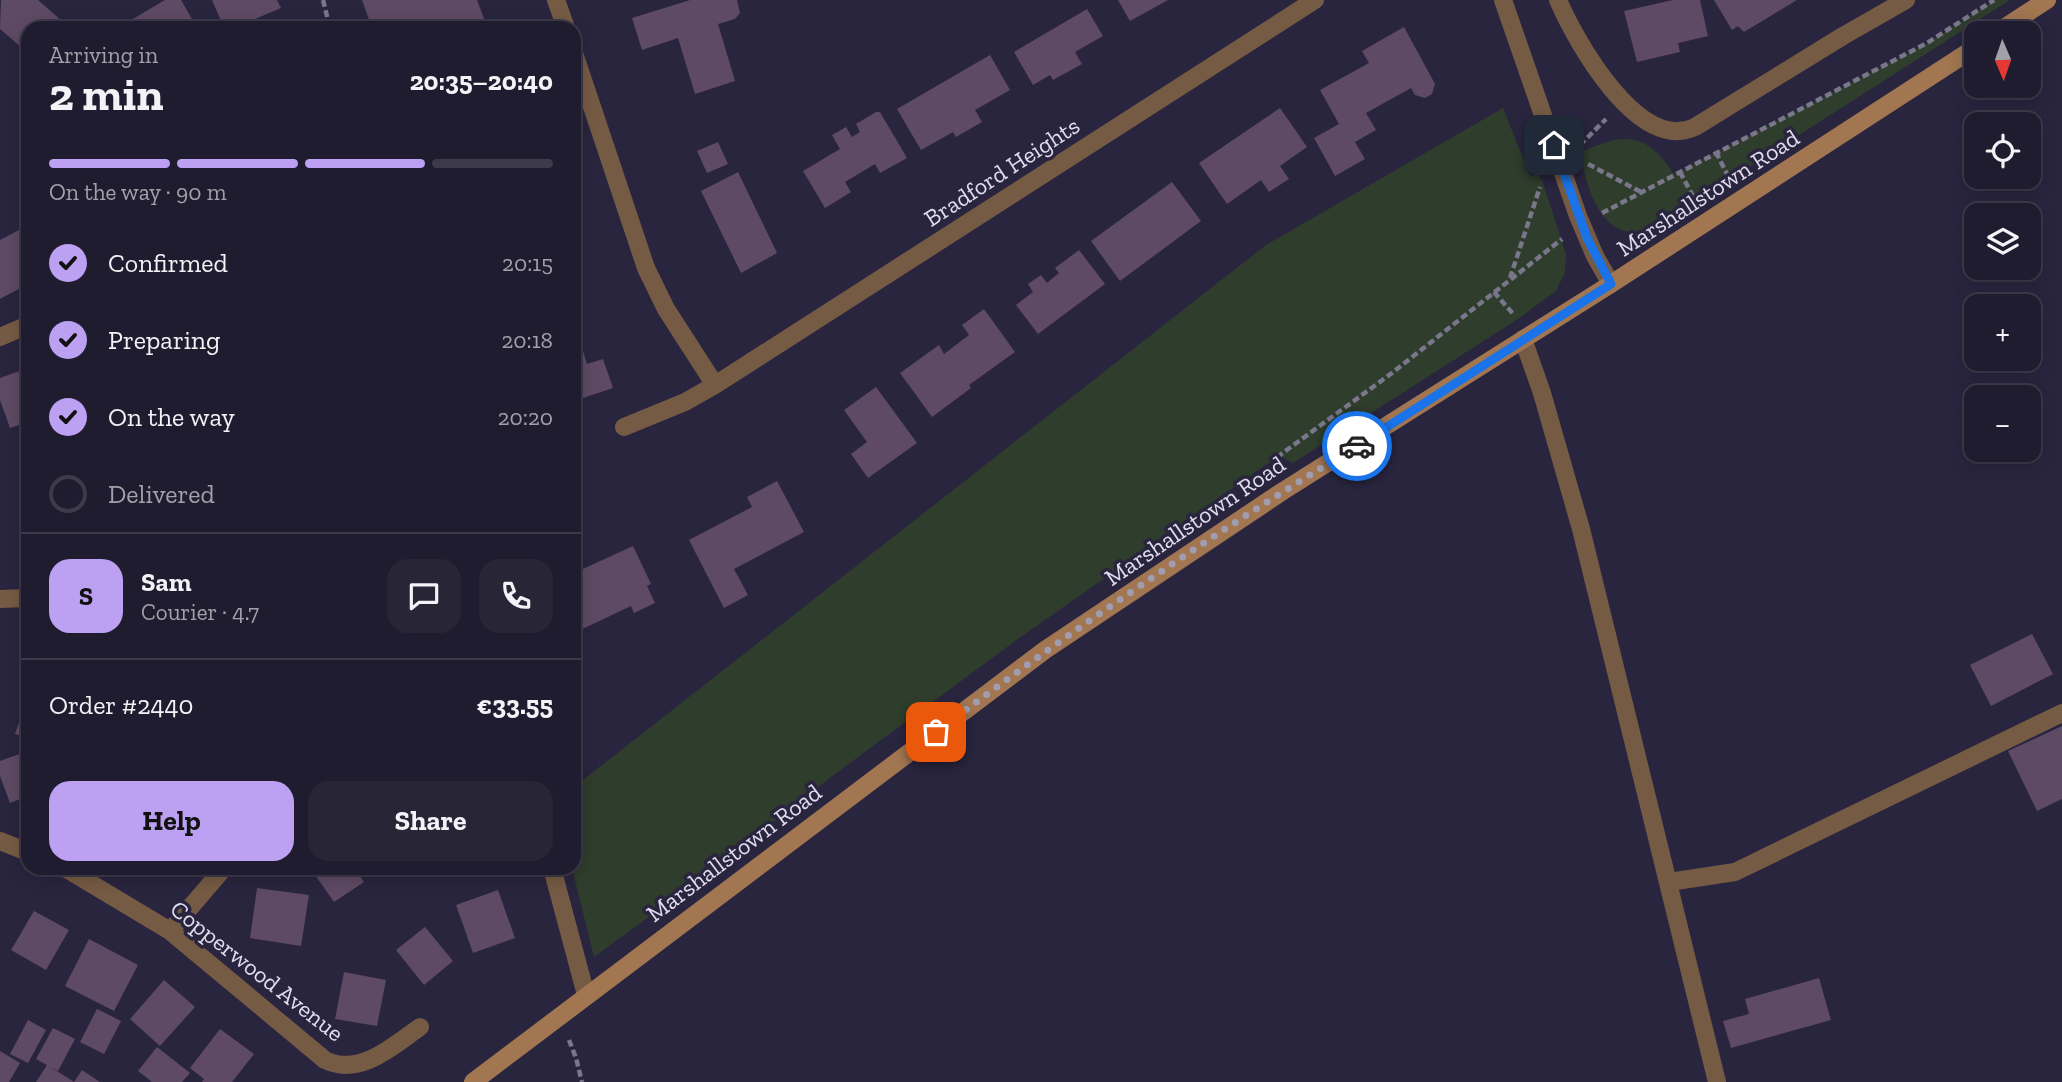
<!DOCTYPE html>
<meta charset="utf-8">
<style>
:root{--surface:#201c2f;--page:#282537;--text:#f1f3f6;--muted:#a2a1aa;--line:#3d3a4b;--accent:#bca0f2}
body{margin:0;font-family:"Zilla Slab",serif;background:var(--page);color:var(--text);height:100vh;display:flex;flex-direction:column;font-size:26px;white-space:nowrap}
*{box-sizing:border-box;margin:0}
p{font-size:23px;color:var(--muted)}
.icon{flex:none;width:38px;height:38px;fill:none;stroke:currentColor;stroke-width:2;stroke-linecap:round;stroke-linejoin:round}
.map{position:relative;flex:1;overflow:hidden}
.details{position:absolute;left:21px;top:21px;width:560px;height:854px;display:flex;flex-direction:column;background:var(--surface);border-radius:21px;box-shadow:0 4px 18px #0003,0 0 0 2px var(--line)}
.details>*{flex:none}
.needle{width:46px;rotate:178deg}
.controls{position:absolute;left:1964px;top:21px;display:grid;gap:14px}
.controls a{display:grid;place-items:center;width:77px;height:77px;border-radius:14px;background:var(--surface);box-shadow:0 4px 18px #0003,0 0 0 2px var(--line);font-size:35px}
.pin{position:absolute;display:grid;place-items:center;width:60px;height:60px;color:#fff;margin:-30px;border-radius:14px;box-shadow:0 4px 10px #0006}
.courier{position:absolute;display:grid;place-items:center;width:70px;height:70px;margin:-35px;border:5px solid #1a73e8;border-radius:50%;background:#fff;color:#222;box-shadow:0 2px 9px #0007}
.summary em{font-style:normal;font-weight:800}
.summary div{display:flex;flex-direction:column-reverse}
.summary{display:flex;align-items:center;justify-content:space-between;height:119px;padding:0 28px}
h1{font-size:46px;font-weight:800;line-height:52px}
.bar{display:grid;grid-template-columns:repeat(4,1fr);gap:10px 7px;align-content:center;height:84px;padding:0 28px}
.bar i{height:9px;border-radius:5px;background:var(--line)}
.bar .active{background:var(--accent)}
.bar p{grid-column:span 4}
.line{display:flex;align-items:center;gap:18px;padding:0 28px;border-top:2px solid var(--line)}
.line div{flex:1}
.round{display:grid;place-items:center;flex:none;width:74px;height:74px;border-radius:21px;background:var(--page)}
ol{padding:0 28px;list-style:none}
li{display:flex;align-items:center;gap:21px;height:77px}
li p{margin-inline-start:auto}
li .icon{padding:7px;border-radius:50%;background:var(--accent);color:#111;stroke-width:4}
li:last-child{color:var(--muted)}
li i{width:38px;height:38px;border:4px solid var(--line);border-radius:50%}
.cta{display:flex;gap:14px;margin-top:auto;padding:14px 28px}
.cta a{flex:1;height:80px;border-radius:21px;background:var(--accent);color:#111;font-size:28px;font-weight:800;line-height:80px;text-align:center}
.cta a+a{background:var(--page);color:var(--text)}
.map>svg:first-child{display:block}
</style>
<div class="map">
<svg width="2062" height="1082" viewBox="0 0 2062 1082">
<rect width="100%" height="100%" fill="#2a253f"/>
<path fill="#2f3d2c" d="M1994,0H2010L1660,224C1652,227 1643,232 1634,232C1597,232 1585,180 1580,152C1611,140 1635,128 1661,157C1666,162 1670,169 1674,174L1927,43Z
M1503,108L1530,176L1538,174L1542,180L1566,254L1565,272L1556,291L1518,319L1293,463L1280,456L1261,468L1018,639L831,777L709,873L594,957L572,868H574V787L1266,245Z"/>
<path fill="#5e4a64" d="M1,0H38L62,21L57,28H28V53L0,29Z
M165,0H181L197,28H129L126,23Z
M212,0H277L281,8L255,19L259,28H224Z
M362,0H477L486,24L473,28H372Z
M690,0H737L740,13L735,19L718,24L735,81L695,94L678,38L642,50L632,18Z
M1118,0H1168L1130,21Z
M1673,0H1700L1708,36L1678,43L1680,52L1637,62L1624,11Z
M1714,0H1797L1744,32L1738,26L1732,30Z
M1087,9L1103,36L1075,52L1082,64L1053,80L1050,75L1033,85L1014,52Z
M1404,27L1435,84L1432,94L1425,98L1415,95L1411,88L1366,113L1376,130L1355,142L1365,159L1335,176L1314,138L1339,124L1320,90L1369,63L1362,51Z
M990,55L1010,90L975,110L982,122L956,137L953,132L921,150L897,109Z
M1280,108L1307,147L1280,166L1289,179L1269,192L1261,180L1227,204L1199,163Z
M876,112H880L907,158L880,173L875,164L845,182L851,192L825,208L803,171L840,149L832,135L846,127L852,137L860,132L856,124Z
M718,142L728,164L707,173L697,151Z
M738,172L777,253L741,273L701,191Z
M1172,182L1201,221L1120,281L1091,241Z
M21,229L28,241V284L0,299V240Z
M1079,250L1105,284L1038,334L1016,305L1033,292L1028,284L1041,275L1047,283L1059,273L1055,268Z
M984,309L1015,352L969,385L971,388L932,417L900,373L939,345L944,354L969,335L962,325Z
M579,338L587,364L603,359L613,388L574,401V339Z
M28,368V422L10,428L0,400V378Z
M876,387L917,443L868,478L851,454L867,442L844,410Z
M777,481L804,532L734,569L748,595L724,608L689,540L752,507L747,497Z
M633,546L651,584L647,586L655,603L634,613L631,606L574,633V573Z
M2032,634L2053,674L1991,706L1970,665Z
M22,713L28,715V738L15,734Z
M2062,726V799L2037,811L2008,751Z
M28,751V796L10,803L0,776V761Z
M310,868H354L364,882L334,902Z
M257,888L309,895L301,946L250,938Z
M498,890L515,938L473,953L456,905Z
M34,911L69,930L46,970L11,950Z
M425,927L453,961L424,985L396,950Z
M89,939L138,965L114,1011L65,986Z
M344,972L386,980L377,1026L335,1019Z
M1819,978L1831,1020L1731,1048L1723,1021L1749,1014L1745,999Z
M164,980L195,1007L160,1046L130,1019Z
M97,1009L121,1021L104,1054L80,1042Z
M28,1020L46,1030L28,1063L10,1054Z
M53,1028L75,1039L58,1071L49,1066L74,1082H36L47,1065L36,1059Z
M220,1029L254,1054L232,1082H202L204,1079L190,1068Z
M157,1047L190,1073L182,1082H152L138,1071Z
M0,1051L20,1063L9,1082H0Z
M82,1070L100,1082H74Z"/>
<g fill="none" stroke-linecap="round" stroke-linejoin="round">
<path stroke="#7a768c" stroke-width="4.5" stroke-dasharray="7 3.5" stroke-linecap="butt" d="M323,0L330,28
M1580,145L1606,119
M1716,152L1729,178
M1588,164L1641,192
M1680,172L1695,200
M1602,213L1927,43L1994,0
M1510,278L1540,187
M1494,292L1514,315
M1272,467L1280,455L1392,373L1562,239
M569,1040L576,1058L582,1082"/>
<path stroke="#765b44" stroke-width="18" d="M1523,339L1542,393L1581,529L1717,1082
M552,868L586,995
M1669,882L1735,872L2062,713"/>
<path stroke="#765b44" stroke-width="18" d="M556,0L566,28
M1503,0L1578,216L1595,256L1611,284
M1558,0C1576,42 1639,154 1695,127L1843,36L1906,0
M574,53L646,268L666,309L715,385
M0,337L28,325
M624,427L685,402L715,385L1315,0
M0,599L28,598
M0,841L28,852
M65,868L170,931L325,1060C360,1077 393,1046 420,1027
M170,931L224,868"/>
<path stroke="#a17651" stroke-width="18" d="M1996,33L2047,0
M473,1082L1045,650L1283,491L1611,284L1976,47"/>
</g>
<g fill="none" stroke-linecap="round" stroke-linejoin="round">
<path stroke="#a09db1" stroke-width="7" stroke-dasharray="0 12.6" d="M936,732C1072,630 1212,534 1357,446"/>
<path stroke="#1a73e8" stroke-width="9" d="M1357,446L1611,284L1587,238L1554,145"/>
</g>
<g text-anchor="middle" stroke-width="7" stroke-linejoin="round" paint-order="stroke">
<g font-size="24" fill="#e0ddee" stroke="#2a253f">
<text transform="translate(1002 172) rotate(-33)" y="8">Bradford Heights</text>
<text transform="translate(1708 193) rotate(-33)" y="8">Marshallstown Road</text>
<text transform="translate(1195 521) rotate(-34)" y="8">Marshallstown Road</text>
<text transform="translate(734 853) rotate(-37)" y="8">Marshallstown Road</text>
<text transform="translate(257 971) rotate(38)" y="8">Copperwood Avenue</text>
</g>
</g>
</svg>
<div class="controls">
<a><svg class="needle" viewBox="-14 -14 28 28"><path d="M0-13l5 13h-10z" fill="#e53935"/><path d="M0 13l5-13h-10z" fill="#a2a1aa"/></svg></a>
<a><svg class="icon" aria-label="locate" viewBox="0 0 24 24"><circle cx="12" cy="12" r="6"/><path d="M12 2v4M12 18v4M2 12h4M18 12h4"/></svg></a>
<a><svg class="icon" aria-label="layers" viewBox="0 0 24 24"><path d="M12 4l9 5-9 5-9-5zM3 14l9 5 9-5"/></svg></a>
<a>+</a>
<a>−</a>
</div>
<div class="pin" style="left:936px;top:732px;background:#ea580c"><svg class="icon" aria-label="bag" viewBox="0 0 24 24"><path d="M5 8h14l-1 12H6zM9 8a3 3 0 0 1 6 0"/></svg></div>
<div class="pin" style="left:1554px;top:145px;background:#1f2937"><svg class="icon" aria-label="home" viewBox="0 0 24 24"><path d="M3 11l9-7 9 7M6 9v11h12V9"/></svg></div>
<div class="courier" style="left:1357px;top:446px"><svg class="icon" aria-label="car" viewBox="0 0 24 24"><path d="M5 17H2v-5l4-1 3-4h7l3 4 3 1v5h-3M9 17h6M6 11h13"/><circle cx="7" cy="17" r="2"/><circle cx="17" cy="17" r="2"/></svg></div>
<section class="details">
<div class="summary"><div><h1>2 min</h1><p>Arriving in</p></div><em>20:35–20:40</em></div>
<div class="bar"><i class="active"></i><i class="active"></i><i class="active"></i><i></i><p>On the way · 90 m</p></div>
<ol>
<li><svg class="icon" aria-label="check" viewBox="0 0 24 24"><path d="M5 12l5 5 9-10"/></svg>Confirmed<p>20:15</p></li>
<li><svg class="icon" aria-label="check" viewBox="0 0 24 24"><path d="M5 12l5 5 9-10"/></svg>Preparing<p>20:18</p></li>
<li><svg class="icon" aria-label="check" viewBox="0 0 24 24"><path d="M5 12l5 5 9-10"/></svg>On the way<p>20:20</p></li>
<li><i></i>Delivered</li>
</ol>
<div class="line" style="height:126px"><b class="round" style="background:var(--accent);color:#111">S</b><div><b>Sam</b><p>Courier · 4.7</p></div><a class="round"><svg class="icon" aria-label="chat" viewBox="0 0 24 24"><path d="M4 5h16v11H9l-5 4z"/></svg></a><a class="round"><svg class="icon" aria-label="phone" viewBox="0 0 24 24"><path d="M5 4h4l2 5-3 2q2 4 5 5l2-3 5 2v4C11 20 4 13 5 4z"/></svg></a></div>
<div class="line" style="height:91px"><div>Order #2440</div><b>€33.55</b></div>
<div class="cta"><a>Help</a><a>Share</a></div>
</section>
</div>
